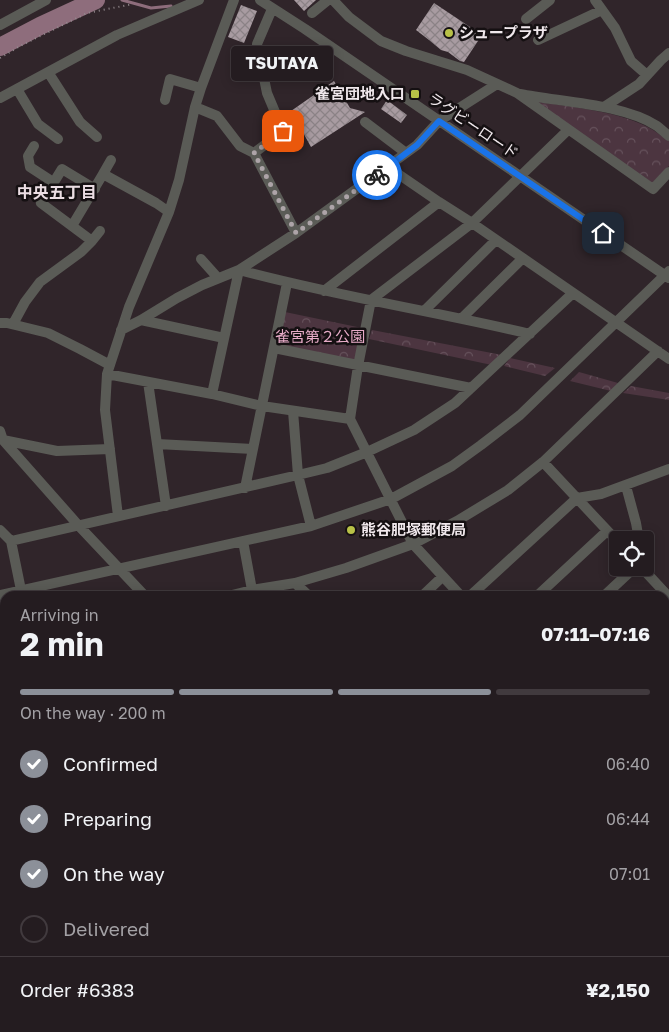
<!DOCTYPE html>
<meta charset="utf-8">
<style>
:root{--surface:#241c20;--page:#30292d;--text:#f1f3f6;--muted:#a3a1a5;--line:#413a3e;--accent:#8c9099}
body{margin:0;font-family:"Golos Text","Noto Sans JP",sans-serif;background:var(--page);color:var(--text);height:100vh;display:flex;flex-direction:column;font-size:19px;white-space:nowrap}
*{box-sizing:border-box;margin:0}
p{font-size:16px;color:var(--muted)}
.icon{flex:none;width:28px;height:28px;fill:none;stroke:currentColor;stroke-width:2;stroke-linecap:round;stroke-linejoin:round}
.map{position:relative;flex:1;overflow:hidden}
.sheet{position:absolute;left:0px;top:591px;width:670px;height:441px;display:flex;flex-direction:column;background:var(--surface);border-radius:15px 15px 0 0;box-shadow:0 2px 12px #0003,0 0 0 1px var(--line)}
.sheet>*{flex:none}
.controls{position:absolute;left:609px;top:531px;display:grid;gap:10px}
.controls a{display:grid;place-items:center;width:45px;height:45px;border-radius:5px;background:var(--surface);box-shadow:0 2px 12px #0003,0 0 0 1px var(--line);font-size:25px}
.pin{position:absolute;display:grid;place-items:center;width:42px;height:42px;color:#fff;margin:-21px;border-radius:10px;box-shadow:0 2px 8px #0006}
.courier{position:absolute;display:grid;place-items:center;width:50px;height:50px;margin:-25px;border:4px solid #1a73e8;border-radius:50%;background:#fff;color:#222;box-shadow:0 1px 6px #0007}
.bubble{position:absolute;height:35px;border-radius:5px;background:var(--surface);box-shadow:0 2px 12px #0003,0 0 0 1px var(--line);font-size:16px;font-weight:700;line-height:35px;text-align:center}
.summary em{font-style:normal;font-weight:700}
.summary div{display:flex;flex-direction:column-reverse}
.summary{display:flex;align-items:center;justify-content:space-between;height:85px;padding:0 20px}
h1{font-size:32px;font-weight:700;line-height:38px}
.bar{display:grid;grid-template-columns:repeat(4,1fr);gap:8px 5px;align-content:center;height:60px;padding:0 20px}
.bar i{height:6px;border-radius:4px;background:var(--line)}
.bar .current{background:var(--accent)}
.bar p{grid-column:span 4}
.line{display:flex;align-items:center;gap:12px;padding:0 20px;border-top:1px solid var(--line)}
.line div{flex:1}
ol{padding:0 20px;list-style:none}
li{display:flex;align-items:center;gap:15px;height:55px}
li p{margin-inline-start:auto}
li .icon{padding:5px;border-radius:50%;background:var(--accent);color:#fff;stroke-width:4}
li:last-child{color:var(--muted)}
li i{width:28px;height:28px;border:2px solid var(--line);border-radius:50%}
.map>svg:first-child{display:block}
</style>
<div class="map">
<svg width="669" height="1032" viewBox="0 0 669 1032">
<defs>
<pattern id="park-crowns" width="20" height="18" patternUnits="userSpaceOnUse" patternTransform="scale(1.25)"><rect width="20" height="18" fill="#4c3540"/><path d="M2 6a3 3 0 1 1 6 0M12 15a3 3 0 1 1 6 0" fill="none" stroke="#66525c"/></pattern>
<pattern id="building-cross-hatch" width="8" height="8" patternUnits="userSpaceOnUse" patternTransform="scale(1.25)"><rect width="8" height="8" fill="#a89ba1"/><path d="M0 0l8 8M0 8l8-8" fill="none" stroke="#8b8286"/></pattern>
</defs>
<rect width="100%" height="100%" fill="#30252a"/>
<path fill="url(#park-crowns)" d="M533,101C570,107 621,111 653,130C659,134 664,138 669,141V166L652,183Z
M285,312L362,328L354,362L280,346Z
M372,330L502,355L492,365L369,339Z
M510,358L555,368L545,376L504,366Z
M579,372L618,383L611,391L570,381Z
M631,386L669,393V400L623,393Z"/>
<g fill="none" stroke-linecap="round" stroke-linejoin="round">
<path stroke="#8e6d7c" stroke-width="3" d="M122,0L151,8L171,6"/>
<path stroke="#8e6d7c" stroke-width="18" d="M0,47L40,26L96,0"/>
</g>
<path fill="url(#building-cross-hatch)" d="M294,0H316L304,11Z
M434,3L482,35L464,62L460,61L448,52L441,50L429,40L416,30Z
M241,5L257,11L244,43L228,37Z
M334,81L350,108L365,112L311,147L291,111Z
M387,100L407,115L401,123L381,109Z"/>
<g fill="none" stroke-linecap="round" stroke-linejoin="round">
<path stroke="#948b8f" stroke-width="2" stroke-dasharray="1 4" stroke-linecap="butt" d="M0,58L20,46L87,13L133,4
M665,834L669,831
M523,1032L530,1028"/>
<path stroke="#5a5b56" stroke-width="10" d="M260,0L305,29L669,278
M333,0L349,17L381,41L406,51L467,70L517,93L653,189L669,172
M595,0L615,28L631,61L647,75
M312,13L328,0
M526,19L550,0
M0,25L46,0
M538,40L602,10
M48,72L80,122L97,137
M17,89L38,124L58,139
M520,94C560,102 623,104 657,126C661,129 665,133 669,136
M0,98L117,35L199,0
M165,100L170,79L201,88
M195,107L217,116L240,146L254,153L283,131L267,93L257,44L272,9
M604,107L639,84L661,60L669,53
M365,122L406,153
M34,146L28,156L30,167L53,182
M254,153L296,233
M388,167L439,202L472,223L669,359
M103,174L111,160
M72,226L103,174L156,203L169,212
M92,241L41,203L62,169L95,189
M201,259L218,278
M239,270C335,296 433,311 530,334
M324,291L439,202
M424,311L496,240
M462,318L523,258
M141,320L224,338
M0,323H7L48,333L80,349L110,365
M13,324L25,302L40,282L81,252L92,241L100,231
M121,330L141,320L177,298L202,285L239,270L296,233L417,145L439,121L497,84
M274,348L471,388
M107,374L212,394L262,406L350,419
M148,382L166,506
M212,394L239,270
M293,411L298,475L311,526
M0,431L3,440L79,526L145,596
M3,440L57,451L110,449
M157,444L253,449
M543,462L618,542
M626,486L636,523L639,540
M245,488L287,283
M118,516L105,410L107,374L129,307L169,212L179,180L195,107L201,88L234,0
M0,530L11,541
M642,568L669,597
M295,583L309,596
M252,590L295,583L346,568L413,544L457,521L508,490L543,462L658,351
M0,595L311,526L391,499L452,466L481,445L520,415L669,271
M22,595L11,541L298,475L327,468L367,452L414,430L455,403L573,293
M228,596L252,590L243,541
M422,596L442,577
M461,596L413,544L350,419L358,366L371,300L472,223L568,130
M470,596L577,498L601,494L669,469
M537,596L607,531
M604,596L634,568
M0,648L5,647
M665,682L669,680
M0,726L5,721
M665,731L669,729
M0,764L5,770
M0,842L5,838
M0,902L5,897
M665,937L669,936
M0,971L5,965
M665,973L669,983
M0,1006L5,1000
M351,1032L355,1028
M542,1032L547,1028"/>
<path stroke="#9e9f93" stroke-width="14" d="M665,749L669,747
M665,765L669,764
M665,778L669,777
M665,793L669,791
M11,1032L21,1028
M132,1032L143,1028"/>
</g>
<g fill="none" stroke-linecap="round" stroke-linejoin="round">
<path stroke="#ada4a8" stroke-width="5" stroke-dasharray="0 9" d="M283,131L254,153L296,233L377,175"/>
<path stroke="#1a73e8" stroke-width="6" d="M377,175L417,145L439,121L603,233"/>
</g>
<g fill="#b8c147" stroke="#151012" stroke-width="2">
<circle cx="449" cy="33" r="5"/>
<rect x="410" y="89" width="10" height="10" rx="2.5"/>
<circle cx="351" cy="530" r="5"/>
</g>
<g text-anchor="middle" stroke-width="5" stroke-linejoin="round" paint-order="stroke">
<g font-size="15" font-weight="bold" fill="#f0e8ec" stroke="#151012" text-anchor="start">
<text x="459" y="38">シュープラザ</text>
<text x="405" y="99" text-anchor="end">雀宮団地入口</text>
<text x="361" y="535">熊谷肥塚郵便局</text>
</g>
<g font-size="15" fill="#f0e8ec" stroke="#151012">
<text transform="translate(473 126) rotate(34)" y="5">ラグビーロード</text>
</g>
<g font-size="15" fill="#e6abc7" stroke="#151012">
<text x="320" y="342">雀宮第２公園</text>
</g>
<g font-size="16" font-weight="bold" fill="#ebdde3" stroke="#151012">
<text x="57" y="198">中央五丁目</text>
</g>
</g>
</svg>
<div class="controls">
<a><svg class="icon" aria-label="locate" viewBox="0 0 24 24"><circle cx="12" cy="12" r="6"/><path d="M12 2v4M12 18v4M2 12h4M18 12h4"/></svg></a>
</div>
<div class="pin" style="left:283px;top:131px;background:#ea580c"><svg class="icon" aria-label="bag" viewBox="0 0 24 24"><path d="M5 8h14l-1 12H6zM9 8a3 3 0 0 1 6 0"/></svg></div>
<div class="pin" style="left:603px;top:233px;background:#1f2937"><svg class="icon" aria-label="home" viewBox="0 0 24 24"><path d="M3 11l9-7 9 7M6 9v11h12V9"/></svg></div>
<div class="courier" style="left:377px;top:175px"><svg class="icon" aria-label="bike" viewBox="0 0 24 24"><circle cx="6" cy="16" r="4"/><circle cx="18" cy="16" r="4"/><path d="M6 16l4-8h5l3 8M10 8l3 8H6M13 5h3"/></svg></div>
<div class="bubble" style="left:231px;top:46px;width:102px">TSUTAYA</div>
<section class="sheet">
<div class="summary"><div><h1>2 min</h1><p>Arriving in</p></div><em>07:11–07:16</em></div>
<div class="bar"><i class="current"></i><i class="current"></i><i class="current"></i><i></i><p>On the way · 200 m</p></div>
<ol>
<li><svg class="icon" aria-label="check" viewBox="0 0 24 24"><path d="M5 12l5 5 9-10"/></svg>Confirmed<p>06:40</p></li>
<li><svg class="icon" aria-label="check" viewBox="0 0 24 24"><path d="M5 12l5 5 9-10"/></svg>Preparing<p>06:44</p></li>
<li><svg class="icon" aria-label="check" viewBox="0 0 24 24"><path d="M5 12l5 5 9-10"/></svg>On the way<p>07:01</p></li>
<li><i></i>Delivered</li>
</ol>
<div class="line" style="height:65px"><div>Order #6383</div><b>¥2,150</b></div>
</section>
</div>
